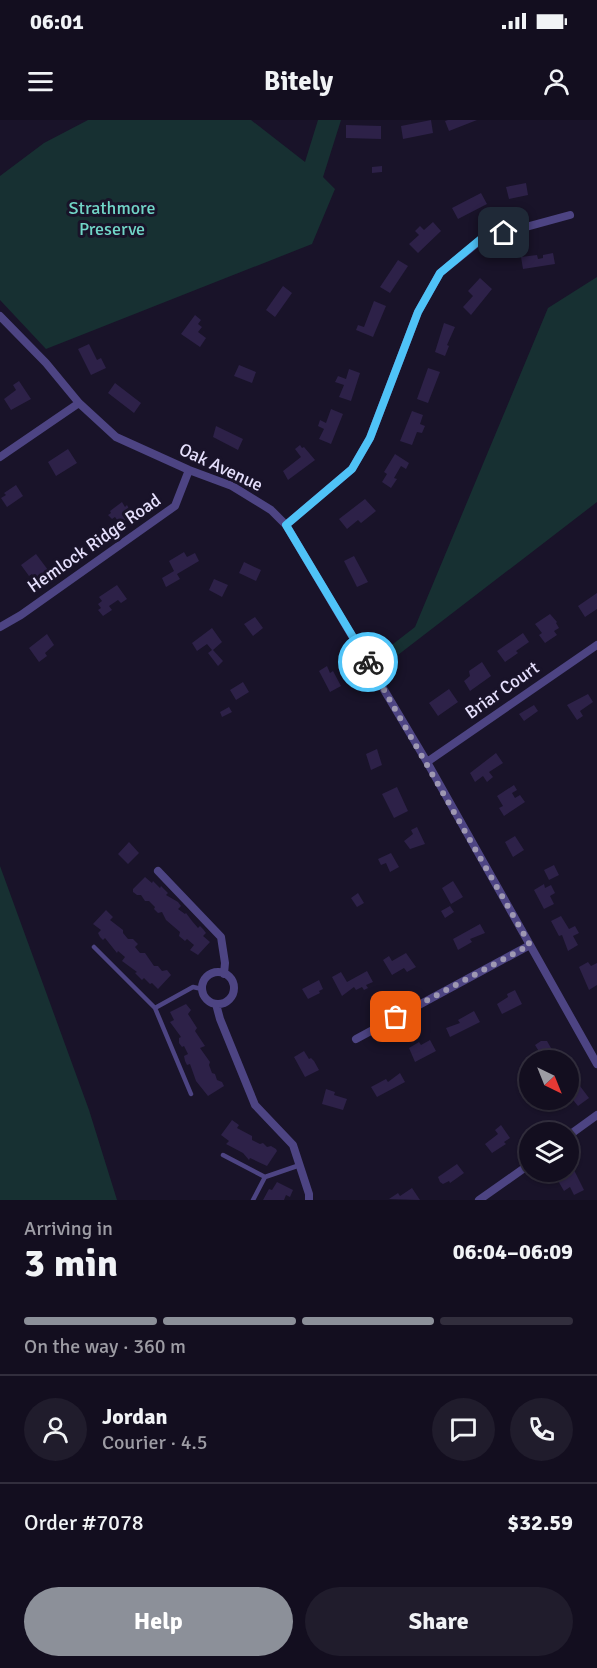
<!DOCTYPE html>
<meta charset="utf-8">
<style>
:root{--surface:#130e1f;--page:#201c2c;--text:#f1f3f6;--muted:#9d9ca4;--line:#322e3d;--accent:#8c9099}
body{margin:0;font-family:Signika,sans-serif;background:var(--page);color:var(--text);height:100vh;display:flex;flex-direction:column;font-size:22px;white-space:nowrap}
*{box-sizing:border-box;margin:0}
p{font-size:20px;color:var(--muted)}
.icon{flex:none;width:33px;height:33px;fill:none;stroke:currentColor;stroke-width:2;stroke-linecap:round;stroke-linejoin:round}
.map{position:relative;height:1080px;overflow:hidden}
.panel{display:flex;flex-direction:column;background:var(--surface);flex:1}
.panel>*{flex:none}
.needle{width:39px;rotate:137deg}
.fabs{position:absolute;left:519px;top:930px;display:grid;gap:12px}
.fabs a{display:grid;place-items:center;width:60px;height:60px;border-radius:50%;background:var(--surface);box-shadow:0 2px 4px #0004,0 0 0 2px var(--line);font-size:30px}
.pin{position:absolute;display:grid;place-items:center;width:51px;height:51px;color:#fff;margin:-26px;border-radius:12px;box-shadow:0 3px 9px #0006}
.courier{position:absolute;display:grid;place-items:center;width:60px;height:60px;margin:-30px;border:4px solid #4fc3f7;border-radius:50%;background:#fff;color:#222;box-shadow:0 2px 8px #0007}
.head em{font-style:normal;font-weight:800}
.head div{display:flex;flex-direction:column-reverse}
.head{display:flex;align-items:center;justify-content:space-between;height:102px;padding:0 24px}
h1{font-size:39px;font-weight:800;line-height:45px}
.bar{display:grid;grid-template-columns:repeat(4,1fr);gap:9px 6px;align-content:center;height:72px;padding:0 24px}
.bar i{height:8px;border-radius:4px;background:var(--line)}
.bar .current{background:var(--accent)}
.bar p{grid-column:span 4}
.line{display:flex;align-items:center;gap:15px;padding:0 24px;border-top:2px solid var(--line)}
.line div{flex:1}
.round{display:grid;place-items:center;flex:none;width:63px;height:63px;border-radius:32px;background:var(--page)}
.button{display:flex;gap:12px;margin-top:auto;padding:12px 24px}
.button a{flex:1;height:69px;border-radius:36px;background:var(--accent);color:#fff;font-size:24px;font-weight:800;line-height:69px;text-align:center}
.button a+a{background:var(--page);color:var(--text)}
.status{display:flex;justify-content:space-between;align-items:center;height:42px;padding:0 30px;background:var(--surface);direction:ltr}
.status svg{height:16px;fill:currentColor}
header{display:flex;justify-content:space-between;align-items:center;height:78px;padding:0 24px;background:var(--surface);font-size:27px;font-weight:800}
.map>svg:first-child{display:block}
</style>
<div class="status"><b>06:01</b><svg viewBox="0 0 49 12"><path d="M0 12V9h3v3zM5 12V6h3v6zM10 12V3h3v9zM15 12V0h3v12zM26 1h20v11H26zM47 4h2v5h-2z"/></svg></div>
<header><svg class="icon" aria-label="menu" viewBox="0 0 24 24"><path d="M4 6h16M4 12h16M4 18h16"/></svg>Bitely<svg class="icon" aria-label="person" viewBox="0 0 24 24"><circle cx="12" cy="8" r="4"/><path d="M4 21q1-7 8-7t8 7"/></svg></header>
<div class="map">
<svg width="597" height="1080" viewBox="0 0 597 1080">
<rect width="100%" height="100%" fill="#191329"/>
<path fill="#173032" d="M88,0H251L305,42L318,0H341L323,57L335,69L312,124L46,229L0,180V56L44,23Z
M597,157V382L381,548L375,538L415,507L548,188Z
M0,746L89,990L117,1080H0Z"/>
<path fill="#2d2148" d="M431,0L433,13L403,19L401,6Z
M448,0H477L449,11L445,1Z
M346,5L381,6V19L346,18Z
M382,46V52L372,53V47Z
M526,63L528,75L509,79L506,67Z
M481,73L487,84L458,99L452,88Z
M433,102L441,111L418,133L409,124L419,115L415,111L420,106L424,110Z
M553,133L555,144L523,149L521,137L537,135L538,139L543,138V135Z
M398,140L408,146L390,173L380,167Z
M480,158L492,169L471,195L463,187L473,176L468,171Z
M283,166L292,173L275,197L266,190Z
M374,181L386,186L373,217L356,210L358,205L364,207Z
M195,195L201,200L198,204L202,207L198,212L206,218L200,227L181,214Z
M444,203L455,207L447,225L449,226L445,236L435,232Z
M89,224L97,240L101,238L106,248L91,255L78,229Z
M239,245L256,252L252,263L234,256Z
M428,248L440,252L428,283L417,279Z
M349,249L360,253L351,281L339,277L344,265L335,262L338,256L346,259Z
M19,261L31,279L11,290L4,279L16,270L13,265Z
M115,263L141,283L134,293L108,273Z
M331,289L343,294L331,324L319,319L324,309L318,306L320,300L326,303Z
M412,291L423,295L420,304L425,306L422,313L417,312L412,325L400,321Z
M216,306L243,319L238,330L213,317Z
M300,325L302,328L304,327L315,340L288,360L283,351L301,337L295,329Z
M68,329L77,343L56,356L48,342Z
M395,334L409,343L406,349L401,346L394,358L397,359L391,368L382,362L387,354L384,352Z
M16,365L23,376L7,387L1,378L6,375L4,373Z
M365,379L376,391L361,403L358,400L347,409L339,399Z
M122,382L125,387L127,385L132,395L120,404L115,397L112,399L108,395L111,393L110,391Z
M184,432L187,437L195,433L199,441L177,454L180,459L166,467L162,458L174,451L169,441Z
M36,434L48,450L35,459L32,454L29,456L21,445Z
M354,436L368,462L357,467L344,441Z
M244,442L261,450L256,461L239,453Z
M214,459L228,465L222,477L209,470Z
M117,465L127,479L121,483L118,480L109,486L112,490L103,496L98,490L101,488L98,484L102,481L99,477Z
M597,473V489L585,497L578,486Z
M550,494L557,502L556,503L559,508L554,511L557,515L545,523L539,515L542,513L535,504Z
M255,497L263,508L253,516L244,504Z
M212,508L222,522L213,530L223,541L218,546L208,533L212,530L207,524L197,531L192,523Z
M523,513L529,522L516,531L518,533L505,542L497,531Z
M47,514L54,525L45,533L47,536L39,542L29,528Z
M482,542L491,556L470,571L464,561L470,556L469,551Z
M327,546L330,553L333,551L341,566L330,572L319,551Z
M243,562L249,572L236,580L230,570Z
M449,569L458,582L438,596L429,583Z
M588,574L593,582L580,591L583,596L577,600L567,585Z
M534,585L538,591L524,601L519,594Z
M229,587L232,592L222,597L220,592Z
M377,629L382,645L371,650L366,634Z
M496,633L503,643L489,652L493,657L487,662L483,656L475,662L470,653Z
M514,665L517,670L512,673L515,678L520,675L525,682L504,696L499,688L503,686L497,676Z
M397,667L408,691L394,698L382,674Z
M417,707L425,724L410,729L404,721L413,714L411,710Z
M515,716L524,730L513,737L505,722Z
M129,722L139,733L128,744L118,734Z
M391,733L399,747L390,752L386,743L381,745L378,739Z
M554,745L559,755L549,760L544,750Z
M145,757L152,763L153,761L160,768L161,766L168,773L166,775L178,782L181,786L178,789L185,794L186,793L192,801L198,808L200,806L203,809L206,813L203,816L210,822L198,835L190,830L194,825L187,819L185,821L179,816L180,812L166,800L162,792L158,793L154,789L155,787L149,781H145L141,775H137L133,772V769Z
M453,761L463,777L451,784L442,768Z
M544,764L545,768L551,765L555,773L550,776L554,784L544,789L534,770Z
M358,773L364,783L357,787L351,778Z
M450,786L454,792L445,798L441,791Z
M106,790L113,797L110,800L123,810V813L128,819H133L138,824L135,827L140,833H145L154,846H158L162,851L167,850L171,855L158,869L152,863L150,864L144,858L142,860L135,853L137,852L122,841L125,837L118,831L117,833L105,818L103,820L100,817L98,813L101,810L93,804Z
M561,796L569,809L575,806L579,813L573,816L578,825L568,831L562,815L559,816L551,801Z
M480,804L485,813L470,819L472,822L458,830L453,819Z
M406,833L416,847L407,852L404,848L392,855L383,840L389,836L392,841Z
M588,842L591,846L597,843V865L589,870L579,847Z
M367,851L373,862L366,865L368,868L364,870L362,867L356,870L354,867L342,876L332,857L341,852L347,862Z
M319,860L323,869L319,871L320,873L308,879L302,869Z
M515,870L522,884L502,894L497,884L508,877L507,874Z
M186,884L191,890L188,894L197,908L195,911L205,926L200,928L210,942L209,945L212,953L215,954L217,960L222,962L224,966L208,976L196,961L190,944L187,945L185,941L184,936L188,934L184,926L182,927L179,923V918L181,917L170,902L174,900L170,892Z
M474,891L480,902L450,917L446,908L460,903L458,900Z
M430,920L436,931L415,942L409,928L419,922L421,925Z
M541,921H547L555,935L549,940H538L543,938L535,925Z
M304,931L309,939L311,938L314,941L319,950L305,957L294,937Z
M400,953L405,962L377,977L371,967L386,959L388,962Z
M580,966L589,978L578,986L569,975Z
M326,969L335,972L334,975L347,979L343,990L322,984Z
M232,1000L239,1005L237,1008L252,1016V1020L260,1024L263,1023L267,1027L271,1026L276,1029L277,1031L267,1046L250,1038L249,1040L243,1033L226,1024L229,1021L221,1015Z
M501,1005L510,1018L504,1022L506,1024L492,1033L485,1024L498,1014L495,1010Z
M457,1044L464,1053L450,1063L449,1061L443,1064L440,1062L438,1057Z
M574,1050L584,1070L574,1075L570,1067L564,1071L557,1059Z
M277,1062L293,1070L290,1077L286,1075L284,1080H263L269,1069L272,1070Z
M412,1068L420,1080L389,1079L398,1073L400,1076Z"/>
<g fill="none" stroke-linecap="round" stroke-linejoin="round">
<path stroke="#4d4483" stroke-width="4.5" d="M94,827L155,888
M191,974L155,888L193,867L202,869
M223,1035L265,1057
M253,1080L265,1057L300,1045"/>
<path stroke="#4d4483" stroke-width="8" d="M0,196L46,243L79,283L116,317L189,350L232,366L271,390L286,405L427,642L597,944
M0,337L79,283
M286,405L352,349L370,318L418,192L440,153L482,119L570,95
M0,507L21,495L175,386L189,350
M427,642L597,525
M158,751L221,817L225,843L224,854
M202 868a16 16 0 1 1 32 0a16 16 0 1 1-32 0Z
M216,884L220,899L255,985L293,1025L309,1074V1080
M356,919L530,825
M568,1016L597,995
M479,1080L530,1044"/>
</g>
<g fill="none" stroke-linecap="round" stroke-linejoin="round">
<path stroke="#9e98b2" stroke-width="6" stroke-dasharray="0 10.8" d="M368,542L530,825L396,897"/>
<path stroke="#4fc3f7" stroke-width="8" d="M368,542L286,405L352,349L370,318L418,192L440,153L482,118L504,113"/>
</g>
<g text-anchor="middle" stroke-width="6" stroke-linejoin="round" paint-order="stroke">
<g font-size="18" fill="#71d5c7" stroke="#191329">
<text x="112" y="94">Strathmore<tspan x="112" dy="21">Preserve</tspan></text>
</g>
<g font-size="18" fill="#e5dffc" stroke="#191329">
<text transform="translate(221 347) rotate(25)" y="6">Oak Avenue</text>
<text transform="translate(94 423) rotate(-35)" y="6">Hemlock Ridge Road</text>
<text transform="translate(502 570) rotate(-35)" y="6">Briar Court</text>
</g>
</g>
</svg>
<div class="fabs">
<a><svg class="needle" viewBox="-14 -14 28 28"><path d="M0-13l5 13h-10z" fill="#e53935"/><path d="M0 13l5-13h-10z" fill="#9d9ca4"/></svg></a>
<a><svg class="icon" aria-label="layers" viewBox="0 0 24 24"><path d="M12 4l9 5-9 5-9-5zM3 14l9 5 9-5"/></svg></a>
</div>
<div class="pin" style="left:396px;top:897px;background:#ea580c"><svg class="icon" aria-label="bag" viewBox="0 0 24 24"><path d="M5 8h14l-1 12H6zM9 8a3 3 0 0 1 6 0"/></svg></div>
<div class="pin" style="left:504px;top:113px;background:#1f2937"><svg class="icon" aria-label="home" viewBox="0 0 24 24"><path d="M3 11l9-7 9 7M6 9v11h12V9"/></svg></div>
<div class="courier" style="left:368px;top:542px"><svg class="icon" aria-label="bike" viewBox="0 0 24 24"><circle cx="6" cy="16" r="4"/><circle cx="18" cy="16" r="4"/><path d="M6 16l4-8h5l3 8M10 8l3 8H6M13 5h3"/></svg></div>
</div>
<section class="panel">
<div class="head"><div><h1>3 min</h1><p>Arriving in</p></div><em>06:04–06:09</em></div>
<div class="bar"><i class="current"></i><i class="current"></i><i class="current"></i><i></i><p>On the way · 360 m</p></div>
<div class="line" style="height:108px"><a class="round"><svg class="icon" aria-label="person" viewBox="0 0 24 24"><circle cx="12" cy="8" r="4"/><path d="M4 21q1-7 8-7t8 7"/></svg></a><div><b>Jordan</b><p>Courier · 4.5</p></div><a class="round"><svg class="icon" aria-label="chat" viewBox="0 0 24 24"><path d="M4 5h16v11H9l-5 4z"/></svg></a><a class="round"><svg class="icon" aria-label="phone" viewBox="0 0 24 24"><path d="M5 4h4l2 5-3 2q2 4 5 5l2-3 5 2v4C11 20 4 13 5 4z"/></svg></a></div>
<div class="line" style="height:78px"><div>Order #7078</div><b>$32.59</b></div>
<div class="button"><a>Help</a><a>Share</a></div>
</section>
